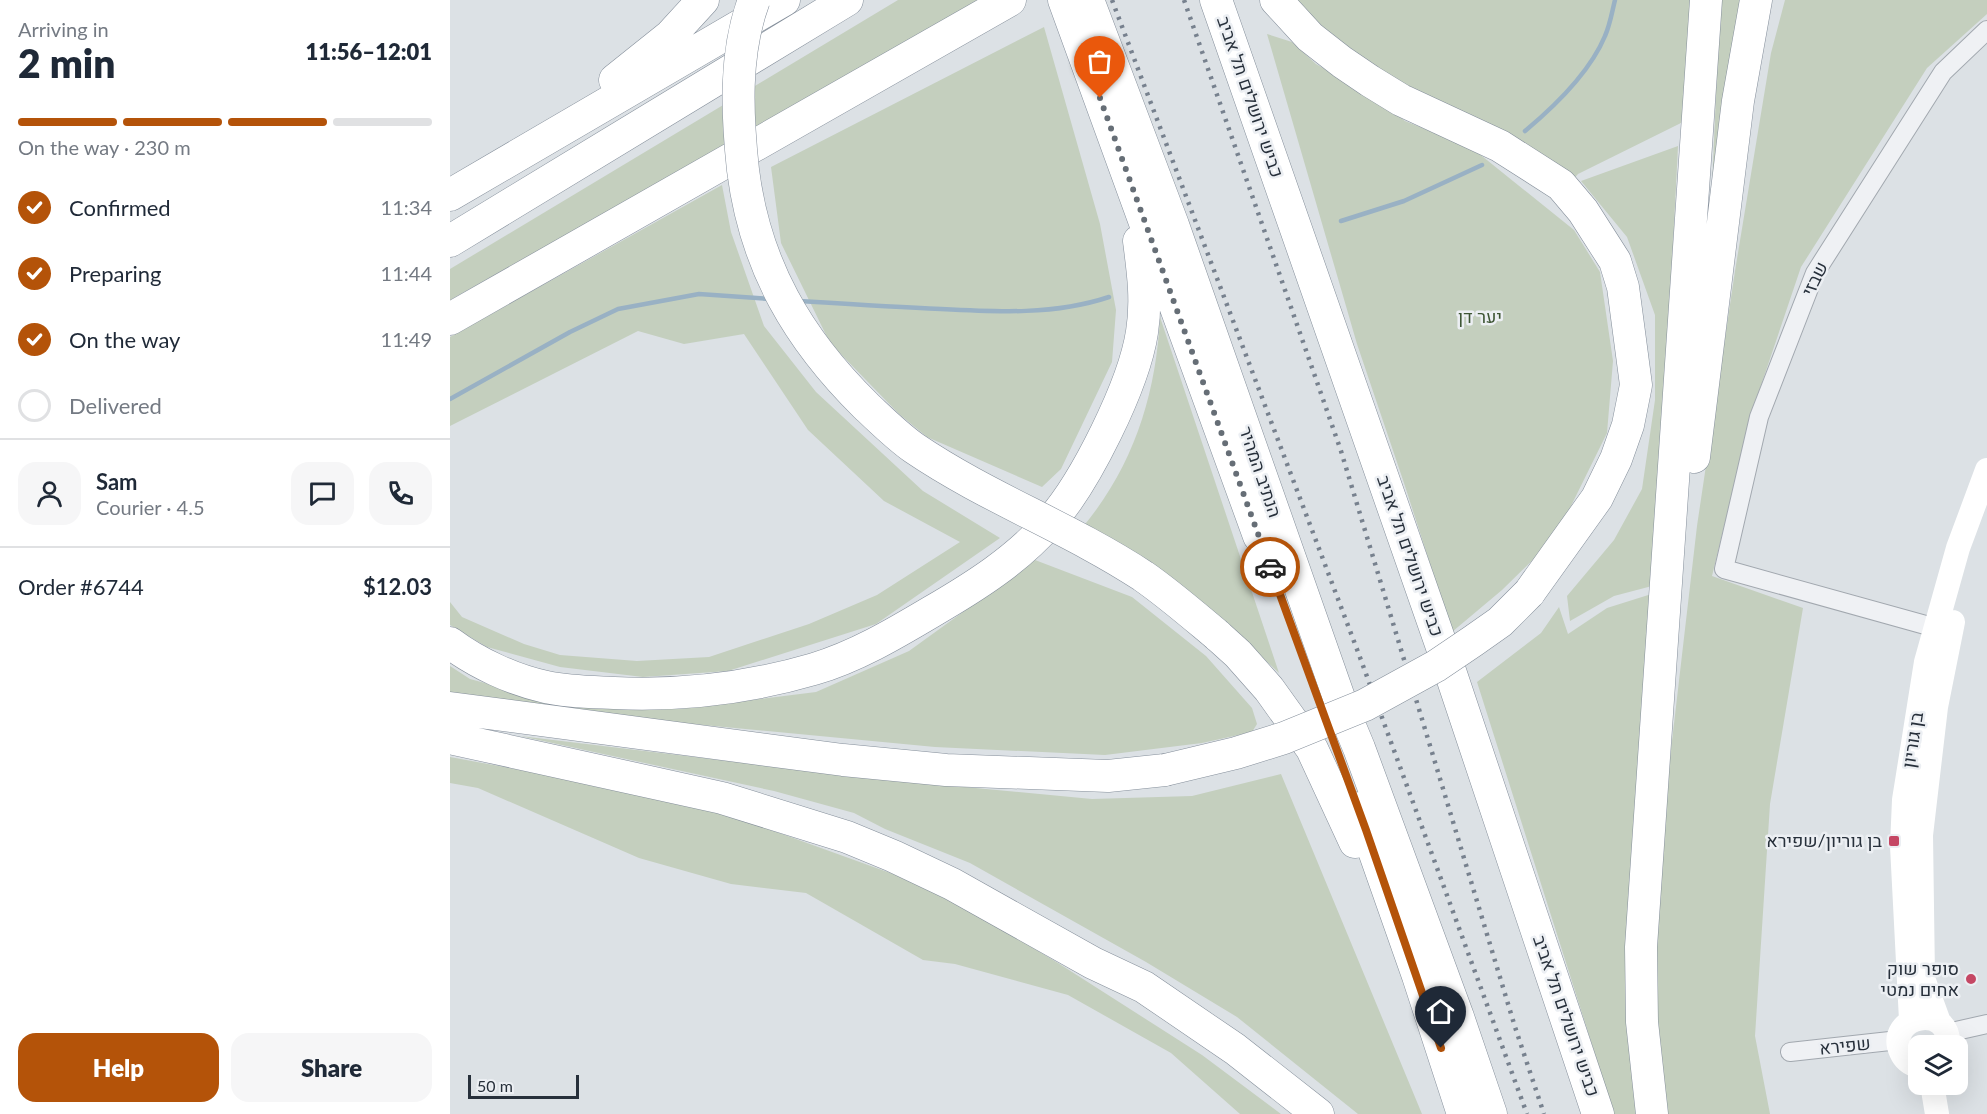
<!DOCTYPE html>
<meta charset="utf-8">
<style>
:root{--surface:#fff;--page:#f6f6f7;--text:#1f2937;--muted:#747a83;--line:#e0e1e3;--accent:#b45309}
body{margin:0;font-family:Lato,Heebo,sans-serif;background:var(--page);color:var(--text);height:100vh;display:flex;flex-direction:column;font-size:22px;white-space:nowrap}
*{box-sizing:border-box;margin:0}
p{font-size:20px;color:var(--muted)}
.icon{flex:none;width:33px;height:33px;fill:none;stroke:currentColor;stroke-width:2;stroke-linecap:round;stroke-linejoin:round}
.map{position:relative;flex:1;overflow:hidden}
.drawer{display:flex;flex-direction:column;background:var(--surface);width:450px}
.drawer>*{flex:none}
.buttons{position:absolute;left:1458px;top:1035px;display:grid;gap:12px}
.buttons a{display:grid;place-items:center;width:60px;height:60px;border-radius:12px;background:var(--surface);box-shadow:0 6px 24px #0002;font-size:30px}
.scale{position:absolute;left:18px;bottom:15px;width:111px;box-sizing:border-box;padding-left:6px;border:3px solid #27303b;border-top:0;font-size:16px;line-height:21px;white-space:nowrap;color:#27303b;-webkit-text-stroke:4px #eceff3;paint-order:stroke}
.pin{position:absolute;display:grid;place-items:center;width:51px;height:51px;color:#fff;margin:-62px -26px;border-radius:50% 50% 50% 0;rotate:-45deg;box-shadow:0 0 6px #0007}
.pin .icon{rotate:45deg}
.courier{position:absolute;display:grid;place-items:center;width:60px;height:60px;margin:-30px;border:4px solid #b45309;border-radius:50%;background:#fff;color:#222;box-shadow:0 2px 8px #0007}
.headline em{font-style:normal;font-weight:800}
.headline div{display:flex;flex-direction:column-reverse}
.headline{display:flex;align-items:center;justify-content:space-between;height:102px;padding:0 18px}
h1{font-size:39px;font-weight:800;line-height:45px}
.bar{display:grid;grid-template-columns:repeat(4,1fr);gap:9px 6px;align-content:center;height:72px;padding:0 18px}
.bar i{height:8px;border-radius:4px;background:var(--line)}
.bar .current{background:var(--accent)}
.bar p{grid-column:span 4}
.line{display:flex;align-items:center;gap:15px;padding:0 18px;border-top:2px solid var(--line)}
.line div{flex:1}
.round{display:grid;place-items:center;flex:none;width:63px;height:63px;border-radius:18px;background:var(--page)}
ol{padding:0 18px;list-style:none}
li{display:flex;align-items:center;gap:18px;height:66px}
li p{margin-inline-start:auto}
li .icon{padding:6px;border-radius:50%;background:var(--accent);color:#fff;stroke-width:4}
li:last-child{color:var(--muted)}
li i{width:33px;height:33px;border:3px solid var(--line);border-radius:50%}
.action{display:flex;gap:12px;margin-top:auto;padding:12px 18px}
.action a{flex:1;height:69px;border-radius:18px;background:var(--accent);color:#fff;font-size:24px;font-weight:800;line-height:69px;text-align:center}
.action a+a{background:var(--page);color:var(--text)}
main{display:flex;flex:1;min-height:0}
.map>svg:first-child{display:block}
</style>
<main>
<section class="drawer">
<div class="headline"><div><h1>2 min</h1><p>Arriving in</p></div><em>11:56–12:01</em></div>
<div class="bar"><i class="current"></i><i class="current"></i><i class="current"></i><i></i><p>On the way · 230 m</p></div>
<ol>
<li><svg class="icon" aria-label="check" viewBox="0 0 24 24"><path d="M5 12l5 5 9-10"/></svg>Confirmed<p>11:34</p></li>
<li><svg class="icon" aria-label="check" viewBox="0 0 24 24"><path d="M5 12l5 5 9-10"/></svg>Preparing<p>11:44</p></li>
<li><svg class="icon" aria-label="check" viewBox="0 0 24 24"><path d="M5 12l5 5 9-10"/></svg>On the way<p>11:49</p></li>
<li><i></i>Delivered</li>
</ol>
<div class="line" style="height:108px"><a class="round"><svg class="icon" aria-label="person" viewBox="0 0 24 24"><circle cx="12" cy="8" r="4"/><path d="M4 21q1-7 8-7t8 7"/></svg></a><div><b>Sam</b><p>Courier · 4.5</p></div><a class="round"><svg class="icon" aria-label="chat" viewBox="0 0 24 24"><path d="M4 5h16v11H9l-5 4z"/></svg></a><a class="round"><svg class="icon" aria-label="phone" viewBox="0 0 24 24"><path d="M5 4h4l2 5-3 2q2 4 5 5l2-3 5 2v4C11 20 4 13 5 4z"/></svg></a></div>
<div class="line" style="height:78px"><div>Order #6744</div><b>$12.03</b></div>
<div class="action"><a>Help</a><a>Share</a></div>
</section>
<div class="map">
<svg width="1537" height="1114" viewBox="0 0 1537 1114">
<rect width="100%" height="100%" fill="#dce1e5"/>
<path fill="#c4cfbe" d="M448,0H534L0,300V269Z
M840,0H1245L1235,121L1128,174L1121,182L895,50Z
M1270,0H1294L1261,210Z
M1335,0H1537V14L1477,68L1351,267L1301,415L1262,576L1353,608L1320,804L1305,1036L1320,1114H1214L1203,1005L1207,870L1247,526L1285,271L1321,53Z
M594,27L650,224L666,310L662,362L611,469L592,487L477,437L449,414L380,343L331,243L321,167Z
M817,34L842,42L866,64L931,101L955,121L1022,148L1124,230L1150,272L1163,361L1157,433L1120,508L1093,550L1052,590L1002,632L954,483L907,344Z
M1228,146L1214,426L1202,586L1164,596L1120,621L1117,596L1164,540L1192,489L1205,400V315L1177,237L1131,181Z
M272,185L281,232L314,326L366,392L473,491L550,538L426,624L278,671L193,677L110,667L37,647L0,625V602L12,617L74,644L110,655L187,661L259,657L359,624L427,595L510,542L434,501L358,430L294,334L234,344L188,331L0,426V337Z
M710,317L829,673L763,611L738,593L632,528C683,467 706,396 710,317Z
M585,560L682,597L756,656L802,708L807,724L802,732L752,743L655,755L485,747L211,721L0,697V666L20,679L87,697L230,709L366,692L459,651Z
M1211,591L1188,1114H1164L1027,682L1091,633L1109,607L1118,634L1157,608Z
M70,736L419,778L642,799L742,796L831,774L972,1114H908L787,1017L696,962L520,863L435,829L404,813L324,791Z
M0,757L243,802L468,883L538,921L608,963L752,1055L831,1114H790L721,1053L618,995L505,964L473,960L356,893L281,884L189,858L28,788L0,783Z"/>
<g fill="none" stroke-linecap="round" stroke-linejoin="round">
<path stroke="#99b1c4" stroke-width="4.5" d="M1075,131C1105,106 1140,72 1155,36C1160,25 1162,12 1165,0
M891,221L954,201L1032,165
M349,301C397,304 444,307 491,309C548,312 605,315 659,297
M0,399L120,332L168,309L249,294L320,299"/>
<g stroke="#a2a8af" stroke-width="20">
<path id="street" d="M1497,631L1274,569L1309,417L1365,273L1493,72L1537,30
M1497,1033L1537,1024
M1340,1052L1449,1040"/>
</g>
<g stroke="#858f9b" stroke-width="33">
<path id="highway" d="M614,0L809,536
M638,0L723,225L894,712L909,748L1008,1017L1041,1114
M766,0L993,650L1148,1114
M826,0L860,37L892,62L920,81L951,100L1050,146L1111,185L1133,211L1165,261L1173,287L1186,385L1178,425L1166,459L1147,498L1079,593
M165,80L220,36L253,0
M0,195L334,0
M0,241L397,0
M0,319L560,0
M1244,457L1288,101L1306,0
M767,635L788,654L819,689L862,749L905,842
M0,643C27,663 63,680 96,687C119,692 141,692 164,693C231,696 299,688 364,669C405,657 444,634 481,612C524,587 567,560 600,522C635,483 684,385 692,332C697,301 693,272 689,241
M0,708L393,760L496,770L658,776L715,770
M0,738L272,798L397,837L443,856L502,884L643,963L694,987L785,1049L868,1114
M909,808L968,976L1013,1114
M1202,1114L1192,1022L1191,947L1256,0"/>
</g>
<use href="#street" stroke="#eff1f4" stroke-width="18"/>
<path stroke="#fff" stroke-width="24" d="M1461,1020L1452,846L1454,800L1476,662L1508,548L1537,470
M1489,1022L1473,978L1471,835L1486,707L1503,622
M1468,1066C1460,1064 1454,1059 1451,1052C1435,1016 1501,1001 1498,1046
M1482,1084L1487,1114"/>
<use href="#highway" stroke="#fff" stroke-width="32"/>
<path stroke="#77818e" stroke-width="4.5" stroke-dasharray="3 6" stroke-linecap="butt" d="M662,0L908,652L1077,1114
M734,0L891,451L1065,1027L1094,1114"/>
<g stroke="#858f9b" stroke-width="33" stroke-linecap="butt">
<path id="highway-bridge" d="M304,0C284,54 287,114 293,170C305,266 348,339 416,406C431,420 447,436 464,448C536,497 620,528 693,576C719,594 743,615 767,635
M715,770L786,753L834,738L915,705L986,666L1023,641L1050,622L1079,593"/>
</g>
<use href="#highway-bridge" stroke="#fff" stroke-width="32"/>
</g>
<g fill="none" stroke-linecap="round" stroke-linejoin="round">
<path stroke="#666e76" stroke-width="6" stroke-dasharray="0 10.8" d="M650,98L820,567"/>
<path stroke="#b45309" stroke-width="8" d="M820,567L916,830L991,1048"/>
</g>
<g fill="#c54764" stroke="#eceff3" stroke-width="2">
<rect x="1438" y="835" width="12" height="12" rx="3"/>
<circle cx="1521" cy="979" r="6"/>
</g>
<g text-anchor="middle" stroke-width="5" stroke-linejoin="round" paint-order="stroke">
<g font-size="18" fill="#27303b" stroke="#eceff3">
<text transform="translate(800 97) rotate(71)" y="6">כביש ירושלים תל אביב</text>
<text transform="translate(1365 279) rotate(-64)" y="6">שבזי</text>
<text transform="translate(810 472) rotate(71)" y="6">הנתיב המהיר</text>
<text transform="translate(960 556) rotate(71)" y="6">כביש ירושלים תל אביב</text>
<text transform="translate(1463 740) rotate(-81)" y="6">בן גוריון</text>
<text transform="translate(1116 1016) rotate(71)" y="6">כביש ירושלים תל אביב</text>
<text transform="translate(1395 1046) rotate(-6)" y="6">שפירא</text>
</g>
<g font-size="18" fill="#3e5635" stroke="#eceff3">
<text x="1030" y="323">יער דן</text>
</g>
<g font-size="18" fill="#27303b" stroke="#eceff3" text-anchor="end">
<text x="1432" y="847">בן גוריון/שפירא</text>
<text x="1509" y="975">סופר שוק<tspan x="1509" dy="21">אחים נמטי</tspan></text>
</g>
</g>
</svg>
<div class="buttons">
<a><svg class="icon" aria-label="layers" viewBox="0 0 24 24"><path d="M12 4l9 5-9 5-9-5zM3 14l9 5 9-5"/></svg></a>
</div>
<div class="scale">50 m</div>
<div class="pin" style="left:650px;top:98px;background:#ea580c"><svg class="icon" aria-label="bag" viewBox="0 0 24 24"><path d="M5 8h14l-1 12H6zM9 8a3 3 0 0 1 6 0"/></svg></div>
<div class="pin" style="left:991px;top:1048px;background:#1f2937"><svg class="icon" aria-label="home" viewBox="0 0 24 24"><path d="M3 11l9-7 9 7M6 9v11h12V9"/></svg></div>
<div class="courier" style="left:820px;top:567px"><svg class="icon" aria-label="car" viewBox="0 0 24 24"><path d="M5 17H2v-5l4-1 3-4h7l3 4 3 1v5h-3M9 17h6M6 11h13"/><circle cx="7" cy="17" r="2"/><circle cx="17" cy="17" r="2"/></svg></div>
</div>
</main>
